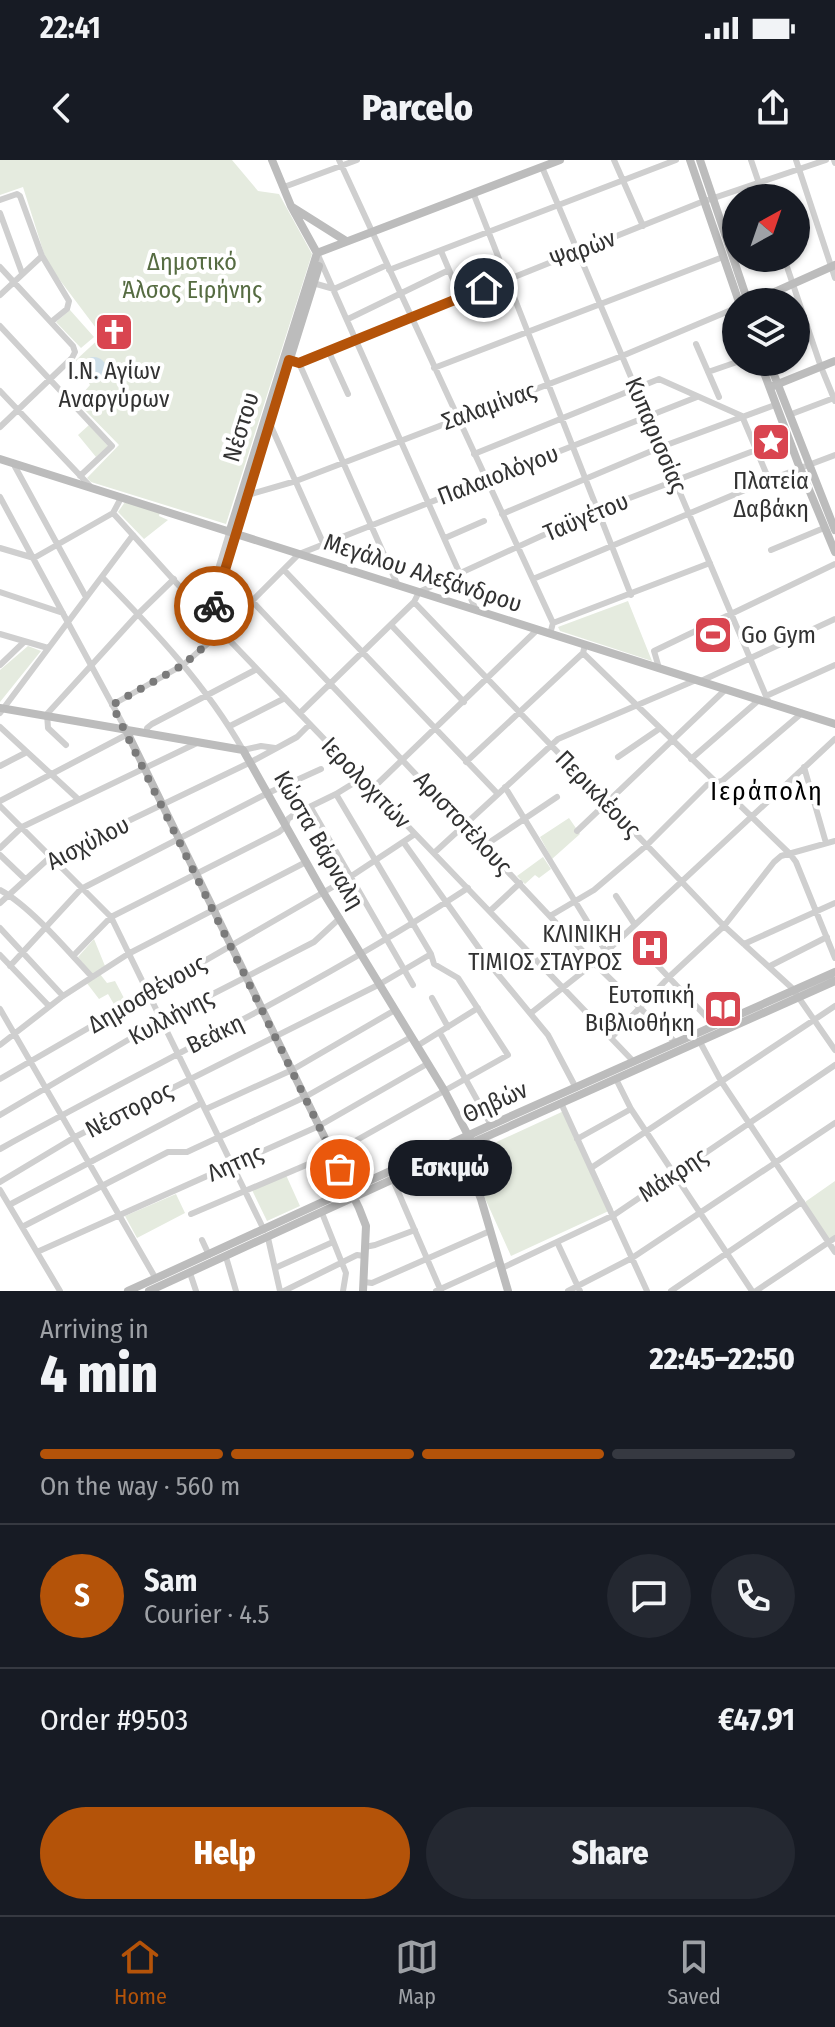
<!DOCTYPE html>
<meta charset="utf-8">
<style>
:root{--surface:#171b24;--page:#242831;--text:#f1f3f6;--muted:#9ea1a6;--line:#363941;--accent:#b45309}
body{margin:0;font-family:"Fira Sans Condensed",sans-serif;background:var(--page);color:var(--text);height:100vh;display:flex;flex-direction:column;font-size:30px;white-space:nowrap}
*{box-sizing:border-box;margin:0}
p{font-size:26px;color:var(--muted)}
.icon{flex:none;width:44px;height:44px;fill:none;stroke:currentColor;stroke-width:2;stroke-linecap:round;stroke-linejoin:round}
.map{position:relative;height:1131px;overflow:hidden}
.drawer{display:flex;flex-direction:column;background:var(--surface);flex:1}
.drawer>*{flex:none}
.needle{width:52px;rotate:40deg}
.buttons{position:absolute;left:722px;top:24px;display:grid;gap:16px}
.buttons a{display:grid;place-items:center;width:88px;height:88px;border-radius:50%;background:var(--surface);box-shadow:0 2px 6px #0004;font-size:40px}
.pin{position:absolute;display:grid;place-items:center;width:68px;height:68px;color:#fff;margin:-34px;border:4px solid #fff;border-radius:50%;box-shadow:0 2px 8px #0007}
.courier{position:absolute;display:grid;place-items:center;width:80px;height:80px;margin:-40px;border:6px solid #b45309;border-radius:50%;background:#fff;color:#222;box-shadow:0 2px 10px #0007}
.bubble{position:absolute;height:56px;border-radius:28px;background:var(--surface);box-shadow:0 2px 6px #0004;font-size:26px;font-weight:800;line-height:56px;text-align:center}
.head em{font-style:normal;font-weight:800}
.head div{display:flex;flex-direction:column-reverse}
.head{display:flex;align-items:center;justify-content:space-between;height:136px;padding:0 40px}
h1{font-size:52px;font-weight:800;line-height:60px}
.bar{display:grid;grid-template-columns:repeat(4,1fr);gap:12px 8px;align-content:center;height:96px;padding:0 40px}
.bar i{height:10px;border-radius:6px;background:var(--line)}
.bar .current{background:var(--accent)}
.bar p{grid-column:span 4}
.line{display:flex;align-items:center;gap:20px;padding:0 40px;border-top:2px solid var(--line)}
.line div{flex:1}
.round{display:grid;place-items:center;flex:none;width:84px;height:84px;border-radius:42px;background:var(--page)}
.primary-button{display:flex;gap:16px;margin-top:auto;padding:16px 40px}
.primary-button a{flex:1;height:92px;border-radius:48px;background:var(--accent);color:#fff;font-size:32px;font-weight:800;line-height:92px;text-align:center}
.primary-button a+a{background:var(--page);color:var(--text)}
.status{display:flex;justify-content:space-between;align-items:center;height:56px;padding:0 40px;background:var(--surface);direction:ltr}
.status svg{height:22px;fill:currentColor}
header{display:flex;justify-content:space-between;align-items:center;height:104px;padding:0 40px;background:var(--surface);font-size:36px;font-weight:800}
.tab-bar{display:flex;justify-content:space-around;align-items:center;height:112px;border-top:2px solid var(--line);background:var(--surface);font-size:22px;color:var(--muted)}
.tab-bar a{display:grid;justify-items:center;gap:4px}
.tab-bar .current{color:var(--accent)}
.map>svg:first-child{display:block}
</style>
<div class="status"><b>22:41</b><svg viewBox="0 0 49 12"><path d="M0 12V9h3v3zM5 12V6h3v6zM10 12V3h3v9zM15 12V0h3v12zM26 1h20v11H26zM47 4h2v5h-2z"/></svg></div>
<header><svg class="icon" aria-label="back" viewBox="0 0 24 24"><path d="M15 5l-7 7 7 7"/></svg>Parcelo<svg class="icon" aria-label="share" viewBox="0 0 24 24"><path d="M12 15V3M7 8l5-5 5 5M5 13v7h14v-7"/></svg></header>
<div class="map">
<svg width="835" height="1131" viewBox="0 0 835 1131">
<rect width="100%" height="100%" fill="#fff"/>
<path fill="#e5ebdf" d="M0,0H232L258,31L279,34L312,94L226,364L91,322L87,318L119,285L76,241L90,225L76,200L102,176L47,103L23,27L0,35Z
M70,150L94,177L81,188L56,162Z
M89,265L108,286L96,297L78,275Z
M125,342L160,352L159,356L168,360L144,379L118,352Z
M628,441L652,501L560,471L558,467Z
M28,486L41,491L0,542V510Z
M569,658L580,674L552,699L540,677Z
M543,697L551,709L539,718L535,715L525,724L517,716Z
M94,779L105,806L92,814L78,797Z
M100,814L107,823L115,821L125,840L115,846L108,834L99,839L86,822Z
M566,950L613,1049L511,1096L466,996Z
M286,1015L300,1046L267,1061L252,1030Z
M835,1021V1075L828,1080L805,1042Z
M176,1034L185,1053L137,1078L125,1056Z"/>
<path fill="#cedfe9" d="M82 209a12 12 0 1 1 24 0a12 12 0 1 1-24 0Z"/>
<g fill="none" stroke-linecap="round" stroke-linejoin="round">
<path stroke="#cfcfcf" stroke-width="6" d="M339,0L553,463L550,474
M614,0L643,66
M751,0L764,38
M796,0L835,118
M834,0L835,3
M542,7L769,543
M284,27L357,0
M474,35L631,435
M0,40L17,34L20,36L42,96L69,141L67,149L51,162
M0,53L22,113
M441,91L461,138
M317,93L476,450
M784,98L821,207L835,241
M0,107L73,186L75,192L72,198L0,267
M389,110L676,0
M313,123L334,129L387,105
M0,135L42,96
M348,159L449,110
M0,166L112,286L80,316
M696,184L719,237
M328,190L348,234
M287,199L299,203L699,43L826,0
M299,203L398,426
M434,208L723,97
M708,212L737,202
M0,231L90,326
M789,255L834,238
M742,256L769,320
M270,264L324,385
M474,294L659,219L742,256
M13,303L86,437
M244,336L296,321L622,196L736,148
M0,337L125,568
M121,338L113,353L210,460L634,902
M502,354L661,287L775,245
M445,378L484,361
M0,388L34,398L113,353
M771,390L824,368
M284,410L497,633
M102,417C154,470 206,525 243,590L261,586L275,588
M533,419L769,320L835,295
M0,432L63,453
M252,441L594,803L676,883
M414,442L724,766L792,828L835,890
M202,452L207,445L230,370
M210,460L236,372
M553,463L710,403
M391,465L464,542
M0,474L48,488
M585,485L583,493L790,694L796,702L835,798
M0,505L24,482
M659,508L654,491L835,404
M701,521L835,459
M766,536L835,505
M112,545L183,505L221,472L299,394L697,237
M0,553L133,375
M300,553L414,442L419,432L598,350L756,290
M230,566L285,538
M0,567L78,639
M147,573V568L152,564L257,509
M66,585L48,568L47,554L138,454L174,419
M618,597L659,569
M691,599L759,540
M466,602L583,493
M0,606L27,592
M804,607L826,683
M505,627L606,792
M372,629L537,470
M0,641L128,574
M0,646L111,757L264,1070
M311,648L413,825
M577,671L726,529
M404,683L496,812L548,875L576,928
M484,686L557,637
M0,688L22,667L197,583
M434,693L558,579L696,520
M0,695L25,719
M0,730C30,746 68,791 92,817
M616,736L635,765
M0,743L47,700L251,602L297,577L310,564
M490,751L520,723
M550,756L594,730L647,685L707,625L722,621L802,553
M0,768L63,836
M744,784L835,743
M640,787L715,866
M0,795L49,846
M73,796L111,757L279,672L286,666L288,659L295,654L336,634L362,618
M10,806L81,729L268,633L321,609
M770,806L827,777
M432,838L448,867
M0,849L156,1119
M531,853L594,803L835,579
M440,873L491,965
M611,878L669,817L724,766L774,702L781,696L835,681
M700,882L721,921L835,1092
M0,885L63,836L128,794L306,702
M417,886L478,848
M0,919L350,717L415,674
M616,919L631,949L752,1131
M561,943L647,1131
M206,949L292,910L395,850
M0,955L162,860L314,782L340,758
M577,979L631,949
M0,989C156,903 318,826 468,728
M591,1008L835,846
M393,1020L441,1131
M0,1022L75,977L380,824L431,794
M0,1030L60,1131
M9,1045L202,943
M322,1053L346,1113L343,1131
M191,1054L332,994L508,895L458,818L434,804L431,794L336,634
M22,1067L168,992H187L305,937L411,877
M268,1078L280,1131
M202,1080L209,1095
M557,1082L580,1131
M365,1087L375,1085L415,1070
M37,1092L319,966L427,904
M226,1097L236,1131
M275,1108L333,1082
M502,1108L614,1055L835,905
M190,1113L196,1131
M364,1122L372,1123L490,1071
M284,1131L357,1095L364,1096
M436,1131L500,1102
M568,1131L632,1098L835,963
M671,1131L802,1042
M756,1131L835,1078"/>
<path stroke="#bcbcbc" stroke-width="8" d="M272,0L291,46L317,93
M690,0L739,142
M700,0L748,142
M292,47L346,81
M317,93L560,0
M752,142L835,105
M760,202L798,303L835,392
M769,202L835,370
M773,226L835,201
M0,299L835,564
M230,370L317,93
M236,372L319,106
M0,548L243,590L323,732L444,930L470,979
M125,568L359,1048L366,1066L363,1131
M461,988L481,1039L508,1131
M128,1131L491,965L835,812
M149,1131L472,983L835,821"/>
</g>
<g fill="none" stroke-linecap="round" stroke-linejoin="round">
<path stroke="#7a7a7a" stroke-width="8" stroke-dasharray="0 14.4" d="M214,446L210,460L221,472L183,505L112,545L340,1009"/>
<path stroke="#b45309" stroke-width="10" d="M214,446L289,200L299,203L484,128"/>
</g>
<defs>
<g id="church-square" transform="scale(2)"><rect x="-9" y="-9" width="18" height="18" rx="4" fill="#d94550" stroke="#fff"/><path d="M-1.2-6h2.4v3.5h3.3v2.4h-3.3V6h-2.4V-.1h-3.3v-2.4h3.3Z" fill="#fff"/></g>
<g id="sight-square" transform="scale(2)"><rect x="-9" y="-9" width="18" height="18" rx="4" fill="#d94550" stroke="#fff"/><path d="M0-6L1.8-2.2L6-1.7L2.9 1.2L3.7 5.4L0 3.3L-3.7 5.4L-2.9 1.2L-6-1.7L-1.8-2.2Z" fill="#fff"/></g>
<g id="stadium-square" transform="scale(2)"><rect x="-9" y="-9" width="18" height="18" rx="4" fill="#d94550" stroke="#fff"/><path d="M0-5a6.5 5 0 1 0 0 10a6.5 5 0 1 0 0-10ZM-3.5-1.8h7v3.6h-7Z" fill="#fff"/></g>
<g id="hospital-square" transform="scale(2)"><rect x="-9" y="-9" width="18" height="18" rx="4" fill="#d94550" stroke="#fff"/><path d="M-5-5h3v3.5h4V-5h3V5h-3V1.5h-4V5h-3Z" fill="#fff"/></g>
<g id="library-square" transform="scale(2)"><rect x="-9" y="-9" width="18" height="18" rx="4" fill="#d94550" stroke="#fff"/><path d="M-6-4Q-3-5.5-.7-3.5V5Q-3 3-6 4ZM6-4Q3-5.5 .7-3.5V5Q3 3 6 4Z" fill="#fff"/></g>
</defs>
<g fill-rule="evenodd">
<use href="#church-square" x="114" y="172"/>
<use href="#sight-square" x="771" y="282"/>
<use href="#stadium-square" x="713" y="475"/>
<use href="#hospital-square" x="650" y="788"/>
<use href="#library-square" x="723" y="849"/>
</g>
<g text-anchor="middle" stroke-width="8" stroke-linejoin="round" paint-order="stroke">
<g font-size="24" fill="#323232" stroke="#fff">
<text transform="translate(583 89) rotate(-21)" y="8">Ψαρών</text>
<text transform="translate(489 246) rotate(-20)" y="8">Σαλαμίνας</text>
<text transform="translate(241 267) rotate(-73)" y="8">Νέστου</text>
<text transform="translate(656 275) rotate(67)" y="8">Κυπαρισσίας</text>
<text transform="translate(498 315) rotate(-21)" y="8">Παλαιολόγου</text>
<text transform="translate(586 357) rotate(-23)" y="8">Ταϋγέτου</text>
<text transform="translate(423 413) rotate(18)" y="8">Μεγάλου Αλεξάνδρου</text>
<text transform="translate(366 623) rotate(46)" y="8">Ιερολοχιτών</text>
<text transform="translate(598 634) rotate(46)" y="8">Περικλέους</text>
<text transform="translate(463 663) rotate(47)" y="8">Αριστοτέλους</text>
<text transform="translate(319 680) rotate(60)" y="8">Κώστα Βάρναλη</text>
<text transform="translate(88 683) rotate(-27)" y="8">Αισχύλου</text>
<text transform="translate(147 834) rotate(-30)" y="8">Δημοσθένους</text>
<text transform="translate(171 857) rotate(-28)" y="8">Κυλλήνης</text>
<text transform="translate(215 874) rotate(-26)" y="8">Βεάκη</text>
<text transform="translate(495 942) rotate(-24)" y="8">Θηβών</text>
<text transform="translate(129 950) rotate(-27)" y="8">Νέστορος</text>
<text transform="translate(235 1003) rotate(-24)" y="8">Λητης</text>
<text transform="translate(673 1015) rotate(-34)" y="8">Μάκρης</text>
</g>
<g font-size="24" fill="#566c42" stroke="#fff">
<text x="192" y="110">Δημοτικό<tspan x="192" dy="28">Άλσος Ειρήνης</tspan></text>
</g>
<g font-size="24" fill="#323232" stroke="#fff">
<text x="114" y="219">Ι.Ν. Αγίων<tspan x="114" dy="28">Αναργύρων</tspan></text>
<text x="771" y="329">Πλατεία<tspan x="771" dy="28">Δαβάκη</tspan></text>
<text x="741" y="483" text-anchor="start">Go Gym</text>
<text x="622" y="782" text-anchor="end">ΚΛΙΝΙΚΗ<tspan x="622" dy="28">ΤΙΜΙΟΣ ΣΤΑΥΡΟΣ</tspan></text>
<text x="695" y="843" text-anchor="end">Ευτοπική<tspan x="695" dy="28">Βιβλιοθήκη</tspan></text>
</g>
<g font-size="26" letter-spacing="2" fill="#000" stroke="#fff">
<text x="767" y="640">Ιεράπολη</text>
</g>
</g>
</svg>
<div class="buttons">
<a><svg class="needle" viewBox="-14 -14 28 28"><path d="M0-13l5 13h-10z" fill="#e53935"/><path d="M0 13l5-13h-10z" fill="#9ea1a6"/></svg></a>
<a><svg class="icon" aria-label="layers" viewBox="0 0 24 24"><path d="M12 4l9 5-9 5-9-5zM3 14l9 5 9-5"/></svg></a>
</div>
<div class="pin" style="left:340px;top:1009px;background:#ea580c"><svg class="icon" aria-label="bag" viewBox="0 0 24 24"><path d="M5 8h14l-1 12H6zM9 8a3 3 0 0 1 6 0"/></svg></div>
<div class="pin" style="left:484px;top:128px;background:#1f2937"><svg class="icon" aria-label="home" viewBox="0 0 24 24"><path d="M3 11l9-7 9 7M6 9v11h12V9"/></svg></div>
<div class="courier" style="left:214px;top:446px"><svg class="icon" aria-label="bike" viewBox="0 0 24 24"><circle cx="6" cy="16" r="4"/><circle cx="18" cy="16" r="4"/><path d="M6 16l4-8h5l3 8M10 8l3 8H6M13 5h3"/></svg></div>
<div class="bubble" style="left:388px;top:980px;width:124px">Εσκιμώ</div>
</div>
<section class="drawer">
<div class="head"><div><h1>4 min</h1><p>Arriving in</p></div><em>22:45–22:50</em></div>
<div class="bar"><i class="current"></i><i class="current"></i><i class="current"></i><i></i><p>On the way · 560 m</p></div>
<div class="line" style="height:144px"><b class="round" style="background:var(--accent);color:#fff">S</b><div><b>Sam</b><p>Courier · 4.5</p></div><a class="round"><svg class="icon" aria-label="chat" viewBox="0 0 24 24"><path d="M4 5h16v11H9l-5 4z"/></svg></a><a class="round"><svg class="icon" aria-label="phone" viewBox="0 0 24 24"><path d="M5 4h4l2 5-3 2q2 4 5 5l2-3 5 2v4C11 20 4 13 5 4z"/></svg></a></div>
<div class="line" style="height:104px"><div>Order #9503</div><b>€47.91</b></div>
<div class="primary-button"><a>Help</a><a>Share</a></div>
</section>
<nav class="tab-bar">
<a class="current"><svg class="icon" aria-label="home" viewBox="0 0 24 24"><path d="M3 11l9-7 9 7M6 9v11h12V9"/></svg>Home</a>
<a><svg class="icon" aria-label="map" viewBox="0 0 24 24"><path d="M3 6l6-2 6 2 6-2v14l-6 2-6-2-6 2zM9 4v14M15 6v14"/></svg>Map</a>
<a><svg class="icon" aria-label="saved" viewBox="0 0 24 24"><path d="M7 4h10v16l-5-4-5 4z"/></svg>Saved</a>
</nav>
